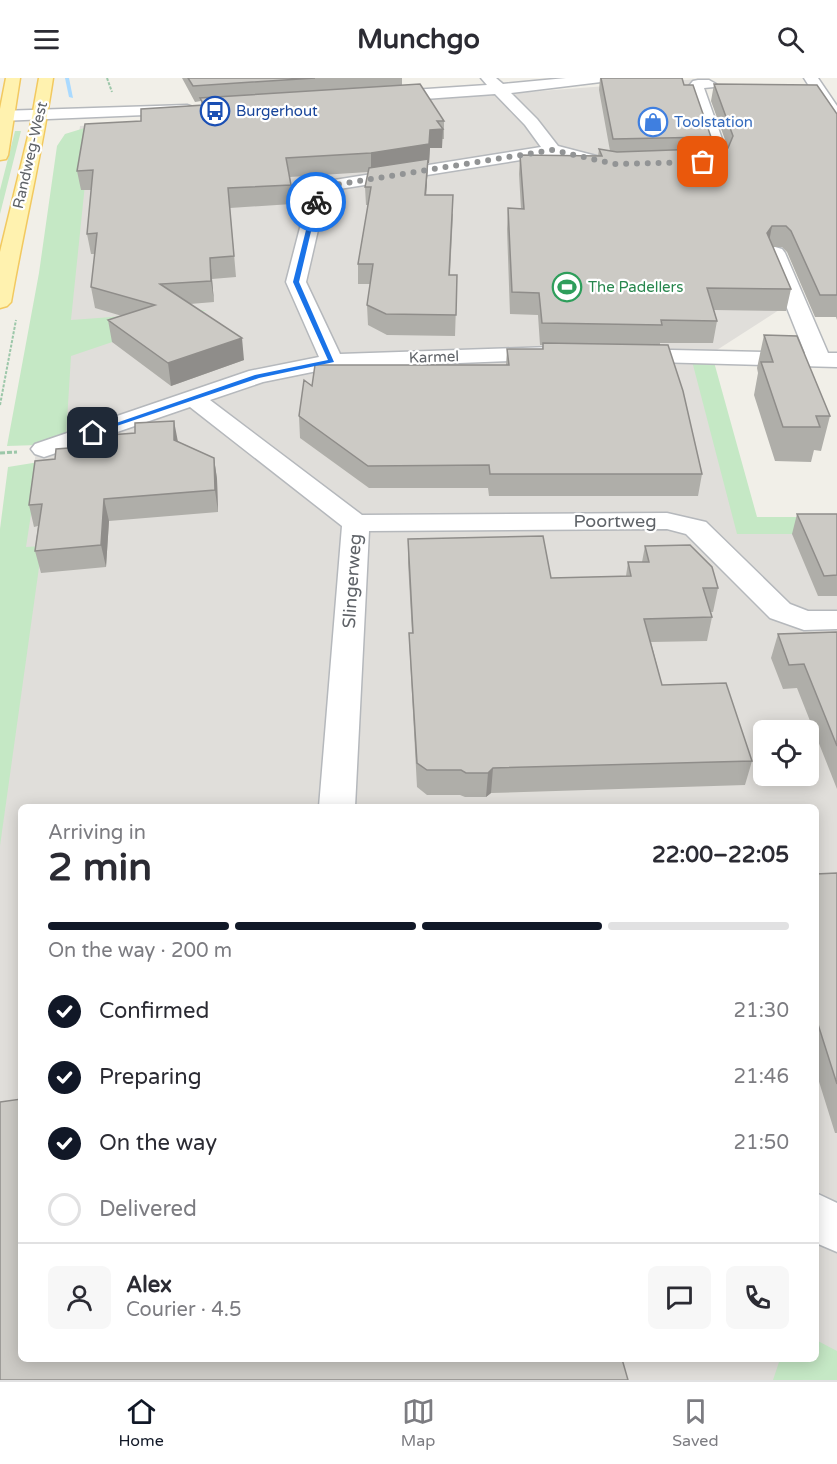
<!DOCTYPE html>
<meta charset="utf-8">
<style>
:root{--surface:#fff;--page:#f7f7f7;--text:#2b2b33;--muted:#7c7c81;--line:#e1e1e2;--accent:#111827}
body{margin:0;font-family:"Varela Round",sans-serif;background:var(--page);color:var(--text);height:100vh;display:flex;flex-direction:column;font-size:22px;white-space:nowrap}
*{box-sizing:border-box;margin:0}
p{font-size:20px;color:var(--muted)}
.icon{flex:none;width:33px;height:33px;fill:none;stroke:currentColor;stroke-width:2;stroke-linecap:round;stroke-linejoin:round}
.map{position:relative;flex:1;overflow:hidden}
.side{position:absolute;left:18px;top:726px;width:801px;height:558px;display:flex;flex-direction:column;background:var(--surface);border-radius:9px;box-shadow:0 3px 15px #0003}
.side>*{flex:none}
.tools{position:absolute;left:753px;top:642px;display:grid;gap:12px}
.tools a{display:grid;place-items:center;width:66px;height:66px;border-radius:9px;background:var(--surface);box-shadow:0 3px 15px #0003;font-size:30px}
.pin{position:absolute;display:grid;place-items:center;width:51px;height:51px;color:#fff;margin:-26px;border-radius:12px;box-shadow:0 3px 9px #0006}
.courier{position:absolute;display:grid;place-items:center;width:60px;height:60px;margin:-30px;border:4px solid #1a73e8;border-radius:50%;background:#fff;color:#222;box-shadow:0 2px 8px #0007}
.head em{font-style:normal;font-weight:700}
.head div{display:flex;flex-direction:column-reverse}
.head{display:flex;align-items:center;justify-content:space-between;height:102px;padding:0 30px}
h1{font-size:39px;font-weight:700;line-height:45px}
.bar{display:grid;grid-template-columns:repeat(4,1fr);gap:9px 6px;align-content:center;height:72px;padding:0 30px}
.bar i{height:8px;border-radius:4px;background:var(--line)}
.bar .selected{background:var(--accent)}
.bar p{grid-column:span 4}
.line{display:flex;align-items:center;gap:15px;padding:0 30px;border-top:2px solid var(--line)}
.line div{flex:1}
.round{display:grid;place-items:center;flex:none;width:63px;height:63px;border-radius:9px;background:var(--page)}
ol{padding:0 30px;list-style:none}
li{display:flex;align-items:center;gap:18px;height:66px}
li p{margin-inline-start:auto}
li .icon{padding:6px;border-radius:50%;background:var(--accent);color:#fff;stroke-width:4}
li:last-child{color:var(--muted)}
li i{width:33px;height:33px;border:3px solid var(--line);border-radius:50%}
header{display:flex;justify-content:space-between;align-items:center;height:78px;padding:0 30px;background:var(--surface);font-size:27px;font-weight:700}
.tabs{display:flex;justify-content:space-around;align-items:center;height:84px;border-top:2px solid var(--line);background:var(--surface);font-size:16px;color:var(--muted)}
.tabs a{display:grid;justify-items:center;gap:3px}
.tabs .selected{color:var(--accent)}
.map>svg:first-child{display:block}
</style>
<header><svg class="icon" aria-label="menu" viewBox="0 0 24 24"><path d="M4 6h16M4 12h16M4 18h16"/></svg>Munchgo<svg class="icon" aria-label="search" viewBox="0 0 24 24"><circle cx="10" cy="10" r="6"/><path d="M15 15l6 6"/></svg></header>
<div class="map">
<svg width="837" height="1302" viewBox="0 0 837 1302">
<rect width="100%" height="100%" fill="#f1efe8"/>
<path fill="#e0deda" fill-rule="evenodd" d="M698,1L779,232L706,279L754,440L837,443V1302H0V639L80,48ZM764,652H808V698H764ZM21,729H816V1281H21Z"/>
<path fill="#c5e8c5" d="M91,48L71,242L207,232L71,278L66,359L38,367L7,368L39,195L57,68L65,56Z
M15,53H21L0,136V112Z
M692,283L714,284L757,439H837V456H737Z
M39,384L26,469L42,468L0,768V451L8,389Z
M816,1262L837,1273V1302H773L780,1281H816Z"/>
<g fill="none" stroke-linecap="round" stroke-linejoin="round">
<path fill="#aadaff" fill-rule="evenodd" d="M65,0H69L73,20L69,19Z"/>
<g stroke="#b5b8bc" stroke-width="3">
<path id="minor" d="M481,0H496L503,6L566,0H608L601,4L511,15L537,41L558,68L604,80L626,82L629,86L626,90H604L552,77L333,112L326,117L306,204L340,276L551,269L559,271L562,276L559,281L332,290L263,304L210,322L362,437L667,435L706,444L790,526L808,533H837V551L804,552L770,540L686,456L667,451L369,453L355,729H319L342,448L190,329L53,376L44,379L35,376L31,371L35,366L249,293L319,279L286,204L309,115L322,104L328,103L541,69L525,47L495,16L382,24L374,19L382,14L487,7Z
M804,0H818L837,28V45L831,43Z
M698,2H709L716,6L714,9L704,10L728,78L724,87L681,88L678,84L681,80L712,78L688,9L693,3Z
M187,27L193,29L195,32L193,35L0,43V33Z
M775,169L782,171L785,175L828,275H837V289L618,283L615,278L618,273L626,271L805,275L765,175L768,171Z
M816,1115L837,1125V1174L816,1165Z"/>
</g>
<g stroke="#f2c960" stroke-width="3">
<path id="major" d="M6,0H20L8,77L6,81L0,82V31Z
M39,0H53C42,75 24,149 11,224L7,228L0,230V174L30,50Z"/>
</g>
<path stroke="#9cc7a9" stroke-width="2" stroke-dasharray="3 1.5" stroke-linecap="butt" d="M107,0L112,14
M0,327L16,242"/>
<path stroke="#9cc7a9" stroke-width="3" stroke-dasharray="5 2" stroke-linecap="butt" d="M0,375L17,374"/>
<use href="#minor" fill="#fff" fill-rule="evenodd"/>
<use href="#major" fill="#fff2af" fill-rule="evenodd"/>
</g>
<path fill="#afaea9" d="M182,0H402V7L444,43V61H442V70H430L429,85H428L426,117L453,136L450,197H457L455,258L387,257L368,247L367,227L370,206H358V186L368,127H366L365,109L368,94L290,99L292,126L230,130L236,199L212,201L214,224L190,226L244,282L171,308L112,264L108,242L122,238L95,230L91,209L95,176H91L87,156L91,112H81L77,93L201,27V23L195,24Z
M600,0H682L684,7L711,59L709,71L728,70L711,23L714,6L837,36V242L836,239H815L787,174L782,169H773L791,211L786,233L714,232L717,243L713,265H660V267L702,396L698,418H489L488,410H369L300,360L299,338L312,308L506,287L507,271H542L543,267H540L538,237L510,236L507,151L508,130L521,131L519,96L520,77L598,78L599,71L610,73L599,12Z
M764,257L830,338L821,373L814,372L811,384L775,383L754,317L758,295L757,290Z
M177,363L214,380L217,401L218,434L109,443L106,489L41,495L35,473L38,448L34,449L29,427L55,381Z
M797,436H837V518H818L792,456Z
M408,461L551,500L626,498L628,484H642L645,468L718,510L713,534H711L712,539L707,563L651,564L662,607L752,683L745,707L491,715L486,719H465L460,717H427L417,709L410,579L409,555H412L408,485Z
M837,554V711L797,610L783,611L771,580L778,556Z
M837,795V1055H835L816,994V796Z"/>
<path fill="#8f8d8a" d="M443,51L442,70H430L429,85H428L425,136L371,94V75L430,52Z
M772,148L768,169L767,155Z
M210,180L212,201L214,224L211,203Z
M242,260L244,282L171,308L168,285Z
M174,343L178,364L174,362Z
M214,380L217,401L218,434L215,412Z
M104,421L109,443L106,489L101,467Z
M493,690L491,715L486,719L488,695Z"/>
<path fill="#cccac5" stroke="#8f8d8a" stroke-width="1.5" d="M188,0H315L193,8Z
M601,0H682L684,7H693L711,59L613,61Z
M420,6L444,43H437L443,51L430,52L429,66L371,75L286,80L291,107L228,110L234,178L210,180L211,203L160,206L242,260L168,285L108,242L155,227L91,209L97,155L87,156L93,92L77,93L85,46L141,43V31L204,27L200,20Z
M714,6L817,7L837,36V217H820L791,153L786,148H772L767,155L791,211L707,210L717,243L661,242L662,247L542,245L539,215L512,214L508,130L524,131L520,77L602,78L599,71L617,74L728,70L733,58Z
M428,81L425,117H453L449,197H457L456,237L386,236L367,227L373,186H358L371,109H365L369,90Z
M764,257L797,258L830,338H816L820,349H783L761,284H773Z
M543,265L668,267L683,313L702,396H490L489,387L368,388L299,338L304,302L312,308L315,287H509L507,271H543Z
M174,343V362L214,380L215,412L104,421L101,467L35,473L42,426L29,427L35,383L55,381L56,371L96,368L97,358L135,355V345Z
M797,436H837V497L824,498Z
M543,458L551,500L631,498L628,484H649L645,468L690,467L712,489L718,510H703L712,539L644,541L662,607L726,605L752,683L493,690L488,695H466L461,692H427L417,685L409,555H413L408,461Z
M837,554V668L804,586L789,587L778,556Z
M837,795V1006L816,940V796Z
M21,1021V1281H622L628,1302H0V1024Z"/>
<path fill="#1a73e8" d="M316,123L318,124L299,204L334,284L259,300L90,357V354L255,297L328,282L293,204L313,124Z"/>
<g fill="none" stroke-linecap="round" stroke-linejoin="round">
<path stroke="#929495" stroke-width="6" stroke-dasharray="0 10.8" d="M316,124L318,115L328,108L552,72L615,86L703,84"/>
</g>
<defs>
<g id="bus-ring" transform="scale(1.5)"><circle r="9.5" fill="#fff" stroke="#1a4fb4" stroke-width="1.5"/><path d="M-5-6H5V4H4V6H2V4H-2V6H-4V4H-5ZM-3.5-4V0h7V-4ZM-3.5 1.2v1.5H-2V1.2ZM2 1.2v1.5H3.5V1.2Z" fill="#1a4fb4"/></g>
<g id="shop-ring" transform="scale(1.5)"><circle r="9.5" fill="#fff" stroke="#3f7fe0" stroke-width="1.5"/><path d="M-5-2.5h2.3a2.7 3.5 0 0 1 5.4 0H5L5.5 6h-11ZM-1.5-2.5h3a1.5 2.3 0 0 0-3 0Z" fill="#3f7fe0"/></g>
<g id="stadium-ring" transform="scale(1.5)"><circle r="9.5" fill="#fff" stroke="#2e9e5b" stroke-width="1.5"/><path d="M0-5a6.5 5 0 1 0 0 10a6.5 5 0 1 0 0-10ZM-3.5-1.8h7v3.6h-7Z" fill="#2e9e5b"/></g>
</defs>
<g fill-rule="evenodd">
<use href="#bus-ring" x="215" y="33"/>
<use href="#shop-ring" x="653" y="44"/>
<use href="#stadium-ring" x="567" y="209"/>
</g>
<g text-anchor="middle" stroke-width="4.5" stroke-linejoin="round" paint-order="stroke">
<g font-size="15" fill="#164399" stroke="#fff" text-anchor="start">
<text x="236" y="38">Burgerhout</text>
</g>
<g font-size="15" fill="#366cbe" stroke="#fff" text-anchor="start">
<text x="674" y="49">Toolstation</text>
</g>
<g font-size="15" fill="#5f6368" stroke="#fff">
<text transform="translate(30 77) rotate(-77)" y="5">Randweg-West</text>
<text transform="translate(434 279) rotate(-2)" y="5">Karmel</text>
</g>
<g font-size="15" fill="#27864d" stroke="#fff" text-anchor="start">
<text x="588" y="214">The Padellers</text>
</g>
<g font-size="18" fill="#5f6368" stroke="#fff">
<text x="615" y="449">Poortweg</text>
<text transform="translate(352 503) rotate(-86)" y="6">Slingerweg</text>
</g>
</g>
</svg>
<div class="tools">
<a><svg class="icon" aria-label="locate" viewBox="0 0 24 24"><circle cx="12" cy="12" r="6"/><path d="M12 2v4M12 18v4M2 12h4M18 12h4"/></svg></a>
</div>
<div class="pin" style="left:703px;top:84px;background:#ea580c"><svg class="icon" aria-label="bag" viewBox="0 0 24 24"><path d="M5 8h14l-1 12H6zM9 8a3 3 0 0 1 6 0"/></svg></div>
<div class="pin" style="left:93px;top:355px;background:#1f2937"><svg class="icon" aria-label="home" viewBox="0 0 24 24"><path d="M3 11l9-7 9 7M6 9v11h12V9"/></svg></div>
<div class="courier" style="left:316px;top:124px"><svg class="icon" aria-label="bike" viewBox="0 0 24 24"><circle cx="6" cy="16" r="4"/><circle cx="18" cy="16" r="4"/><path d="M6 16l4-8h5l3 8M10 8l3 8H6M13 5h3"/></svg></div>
<section class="side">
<div class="head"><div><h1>2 min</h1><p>Arriving in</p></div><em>22:00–22:05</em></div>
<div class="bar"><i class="selected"></i><i class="selected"></i><i class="selected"></i><i></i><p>On the way · 200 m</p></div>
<ol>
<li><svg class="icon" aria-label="check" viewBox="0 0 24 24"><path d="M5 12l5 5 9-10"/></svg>Confirmed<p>21:30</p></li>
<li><svg class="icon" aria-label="check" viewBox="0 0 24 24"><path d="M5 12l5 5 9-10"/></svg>Preparing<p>21:46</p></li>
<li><svg class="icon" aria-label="check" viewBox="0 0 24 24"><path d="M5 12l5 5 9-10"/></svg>On the way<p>21:50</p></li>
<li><i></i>Delivered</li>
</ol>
<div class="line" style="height:108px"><a class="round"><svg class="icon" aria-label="person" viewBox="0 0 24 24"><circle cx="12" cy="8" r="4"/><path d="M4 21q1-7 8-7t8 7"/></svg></a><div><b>Alex</b><p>Courier · 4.5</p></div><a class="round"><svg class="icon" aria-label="chat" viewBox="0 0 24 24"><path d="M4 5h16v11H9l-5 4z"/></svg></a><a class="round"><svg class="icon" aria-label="phone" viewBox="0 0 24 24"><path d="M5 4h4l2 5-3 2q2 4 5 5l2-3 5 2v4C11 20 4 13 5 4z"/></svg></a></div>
</section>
</div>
<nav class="tabs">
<a class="selected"><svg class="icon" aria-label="home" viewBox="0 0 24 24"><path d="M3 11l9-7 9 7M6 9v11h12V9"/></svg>Home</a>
<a><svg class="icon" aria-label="map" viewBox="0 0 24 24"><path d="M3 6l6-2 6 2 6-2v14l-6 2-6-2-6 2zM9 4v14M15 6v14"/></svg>Map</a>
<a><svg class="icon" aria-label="saved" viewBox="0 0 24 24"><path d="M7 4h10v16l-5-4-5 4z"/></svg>Saved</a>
</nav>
